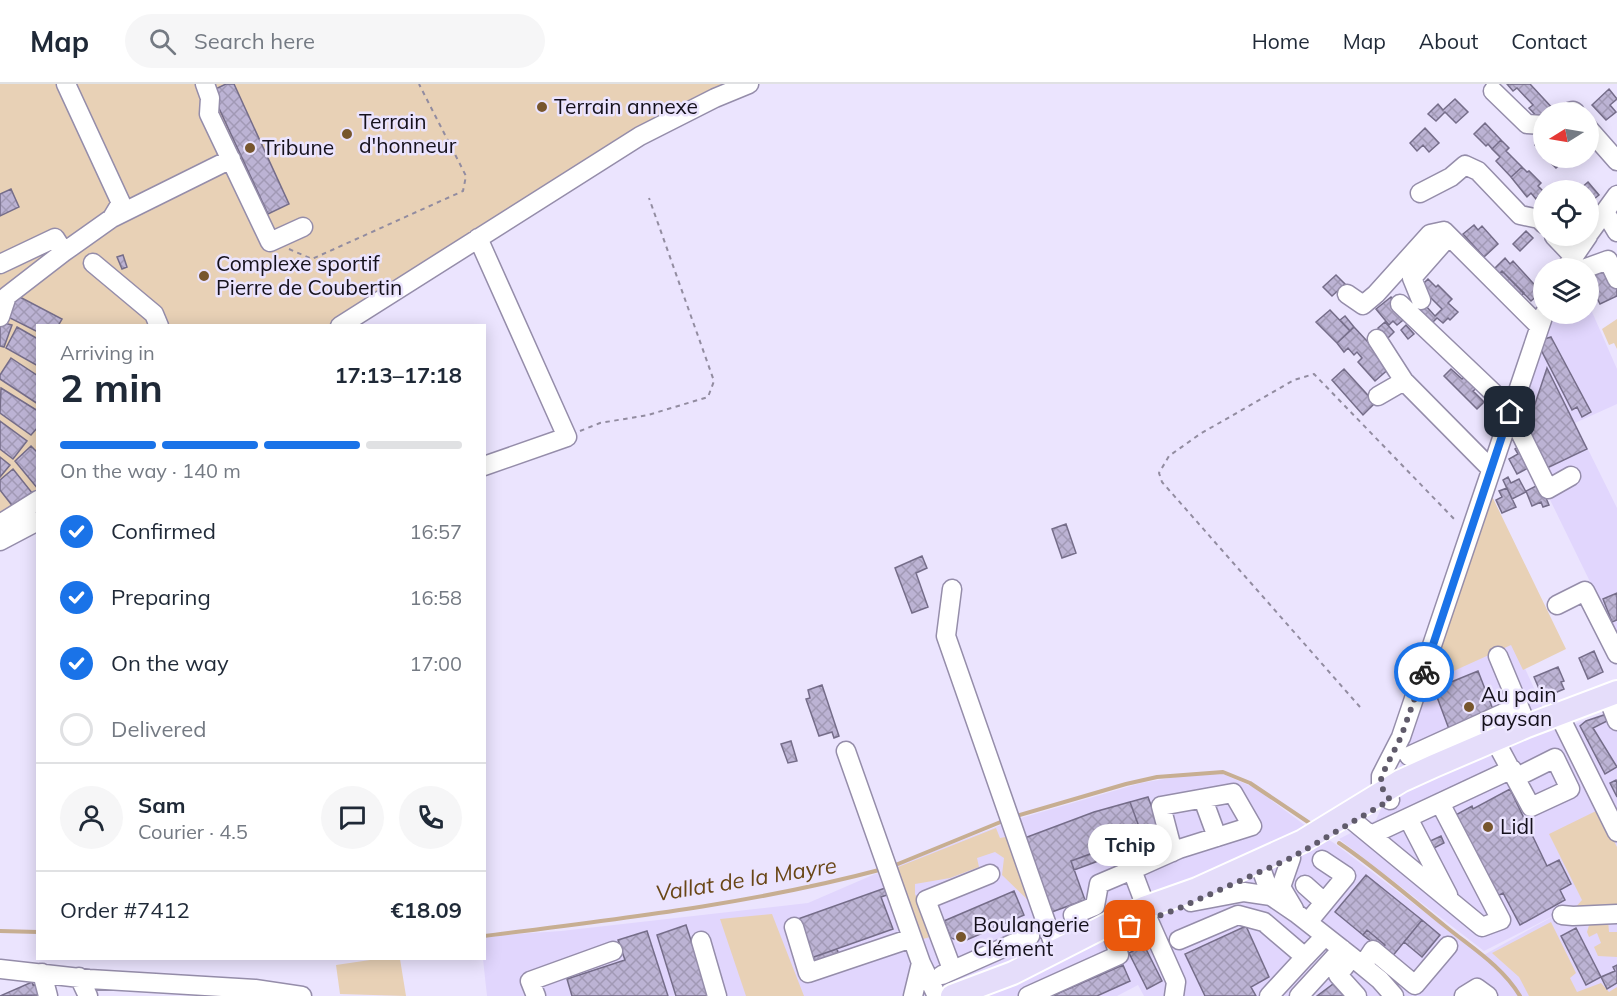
<!DOCTYPE html>
<meta charset="utf-8">
<style>
:root{--surface:#fff;--page:#f6f6f7;--text:#1f2937;--muted:#747a83;--line:#e0e1e3;--accent:#1a73e8}
body{margin:0;font-family:Mulish,sans-serif;background:var(--page);color:var(--text);height:100vh;display:flex;flex-direction:column;font-size:22px;white-space:nowrap}
*{box-sizing:border-box;margin:0}
p{font-size:20px;color:var(--muted)}
.icon{flex:none;width:33px;height:33px;fill:none;stroke:currentColor;stroke-width:2;stroke-linecap:round;stroke-linejoin:round}
.map{position:relative;flex:1;overflow:hidden}
.details{position:absolute;left:36px;top:240px;width:450px;height:636px;display:flex;flex-direction:column;background:var(--surface);border-radius:0px;box-shadow:0 3px 15px #0003}
.details>*{flex:none}
.needle{width:39px;rotate:259deg}
.tools{position:absolute;left:1533px;top:18px;display:grid;gap:12px}
.tools a{display:grid;place-items:center;width:66px;height:66px;border-radius:50%;background:var(--surface);box-shadow:0 3px 15px #0003;font-size:30px}
.pin{position:absolute;display:grid;place-items:center;width:51px;height:51px;color:#fff;margin:-26px;border-radius:12px;box-shadow:0 3px 9px #0006}
.courier{position:absolute;display:grid;place-items:center;width:60px;height:60px;margin:-30px;border:4px solid #1a73e8;border-radius:50%;background:#fff;color:#222;box-shadow:0 2px 8px #0007}
.bubble{position:absolute;height:42px;border-radius:21px;background:var(--surface);box-shadow:0 3px 15px #0003;font-size:20px;font-weight:700;line-height:42px;text-align:center}
.summary em{font-style:normal;font-weight:700}
.summary div{display:flex;flex-direction:column-reverse}
.summary{display:flex;align-items:center;justify-content:space-between;height:102px;padding:0 24px}
h1{font-size:39px;font-weight:700;line-height:45px}
.bar{display:grid;grid-template-columns:repeat(4,1fr);gap:9px 6px;align-content:center;height:72px;padding:0 24px}
.bar i{height:8px;border-radius:4px;background:var(--line)}
.bar .active{background:var(--accent)}
.bar p{grid-column:span 4}
.line{display:flex;align-items:center;gap:15px;padding:0 24px;border-top:2px solid var(--line)}
.line div{flex:1}
.round{display:grid;place-items:center;flex:none;width:63px;height:63px;border-radius:32px;background:var(--page)}
ol{padding:0 24px;list-style:none}
li{display:flex;align-items:center;gap:18px;height:66px}
li p{margin-inline-start:auto}
li .icon{padding:6px;border-radius:50%;background:var(--accent);color:#fff;stroke-width:4}
li:last-child{color:var(--muted)}
li i{width:33px;height:33px;border:3px solid var(--line);border-radius:50%}
header{display:flex;align-items:center;gap:36px;box-sizing:border-box;height:84px;padding:0 30px;background:var(--surface);border-bottom:2px solid var(--line)}
header strong{font-size:28px}
nav{display:flex;gap:33px;margin-inline-start:auto;font-size:21px}
.search{width:420px;height:54px;background:var(--page);display:flex;align-items:center;gap:15px;box-sizing:border-box;padding:0 21px;border-radius:33px;color:var(--muted);font-size:22px}
.map>svg:first-child{display:block}
</style>
<header>
<strong>Map</strong>
<div class="search"><svg class="icon" aria-label="search" viewBox="0 0 24 24"><circle cx="10" cy="10" r="6"/><path d="M15 15l6 6"/></svg>Search here</div>
<nav><a>Home</a><a>Map</a><a>About</a><a>Contact</a></nav>
</header>
<div class="map">
<svg width="1617" height="912" viewBox="0 0 1617 912">
<defs>
<pattern id="building-cross-hatch" width="8" height="8" patternUnits="userSpaceOnUse" patternTransform="scale(1.5)"><rect width="8" height="8" fill="#bcb3d4"/><path d="M0 0l8 8M0 8l8-8" fill="none" stroke="#a199b5"/></pattern>
</defs>
<rect width="100%" height="100%" fill="#ebe4fe"/>
<path fill="#e1d6fd" d="M1589,221L1617,285V320L1575,339L1617,424V553L1513,340L1549,230H1588Z
M1512,556L1544,626L1572,641L1617,625V912H1144L1138,901L1117,912H487L483,875L484,874L485,852L561,847L808,819L875,790L1014,736L1141,699L1194,690H1223L1255,704L1310,745L1334,759L1482,872L1561,828L1484,867L1339,755L1376,736L1398,687L1428,597Z"/>
<path fill="#e8d1b6" d="M0,0H736L485,142L330,241L38,242L37,432L0,453Z
M1617,235V265L1614,259L1609,261L1602,245Z
M1489,406L1566,565L1523,586L1511,561L1425,600L1470,463L1484,440Z
M1598,726L1617,763V825H1574L1582,816L1549,750Z
M996,744L1000,754L1011,752L1036,824L1002,791L1004,774L995,768L977,774L979,783L950,794L915,800V810L934,852L919,856L893,785Z
M772,830L804,912H746L720,835Z
M1608,836L1609,848H1617V873L1598,872L1594,863L1601,859L1597,849L1589,853L1587,848L1590,838Z
M1551,838L1576,889L1570,894L1577,908L1601,899L1609,908L1617,903V912H1529L1519,893L1492,869Z
M377,875H400L406,912L340,910L336,881Z"/>
<g fill="none" stroke-linecap="round" stroke-linejoin="round">
<path stroke="#c7ae92" stroke-width="4" d="M1016,732L1126,700L1157,693L1223,688L1250,699L1314,742
M1339,759C1376,784 1410,814 1445,842C1472,864 1502,882 1520,912
M893,782L1003,737
M0,847L38,848
M484,852C618,835 752,820 883,785
M296,874H311"/>
</g>
<path fill="url(#building-cross-hatch)" stroke="#756d89" stroke-width="1.5" d="M226,0H234L289,120L268,130L211,7Z
M1507,0H1530L1555,27L1544,28L1542,38L1529,24L1533,21L1517,4L1513,7Z
M1609,5L1617,15L1610,21L1616,28L1606,36L1592,21Z
M1455,15L1468,28L1456,39L1445,28L1436,37L1428,30L1438,20L1443,26Z
M1485,39L1501,56L1492,65L1488,60L1486,62L1474,50Z
M1425,44L1439,59L1429,68L1423,61L1417,67L1410,59Z
M1544,53V70L1535,61Z
M1501,56L1509,64L1506,67L1522,83L1511,93L1496,77L1500,73L1492,65Z
M1546,74H1567L1556,84Z
M1522,83L1527,88L1529,87L1541,99L1538,102L1543,107L1536,115L1531,109L1527,113L1511,93Z
M1588,98L1599,111L1588,120V106H1579Z
M11,105L19,123L0,132V110Z
M1474,141L1478,146L1482,142L1498,160L1484,173L1463,150Z
M1526,147L1533,154L1520,167L1513,160Z
M123,171L127,183L122,185L117,173Z
M1505,174L1510,180L1513,177L1541,208L1531,217L1502,187L1497,192L1492,187Z
M1607,179L1617,205V212L1600,220L1588,196V188Z
M1502,187L1524,209L1518,214L1497,192Z
M1336,191L1345,200L1332,212L1323,203Z
M1428,195L1436,203L1438,201L1452,215L1448,219L1458,228L1450,236L1448,234L1443,239L1437,234L1429,242L1417,230L1426,222L1435,232L1442,225L1420,203Z
M16,211L62,235L58,242H38V248L6,232Z
M1391,213L1407,233L1397,241L1393,237L1389,241L1376,225Z
M1330,226L1350,247L1337,259L1316,238Z
M1345,232L1354,243L1350,247L1340,236Z
M0,238L12,241L4,263L0,262Z
M1385,238L1394,248L1387,255L1378,244Z
M1406,241L1414,250L1408,255L1401,246Z
M17,243L38,255V282L6,264Z
M1354,243L1391,283L1375,297L1358,278L1362,274L1357,268L1354,271L1348,264L1344,268L1337,259Z
M1551,253L1591,328L1582,333L1577,323L1572,326L1538,260V257Z
M11,274L38,292V320L0,295V291Z
M1547,284L1587,365L1545,385L1526,347Z
M1344,285L1375,319L1363,331L1332,296Z
M1451,285L1462,295L1465,292L1477,304L1473,307L1484,318L1477,325L1444,292Z
M1,304L38,327V343L31,351L0,329Z
M0,337L27,357L13,375L0,365Z
M1521,361L1532,382L1517,390L1509,375L1518,370L1515,365Z
M31,362L38,369V405L15,377Z
M0,373L10,381L0,393Z
M13,385L33,410L14,424L0,406V396Z
M1508,393L1511,399L1519,395L1526,408L1512,415L1503,396Z
M1540,400L1549,421L1543,423L1541,418L1532,422L1526,407Z
M1507,404L1516,423L1502,429L1496,416L1502,413L1499,407Z
M1066,440L1076,469L1062,474L1052,445Z
M922,472L927,484L916,489L928,523L912,529L895,484Z
M1617,509V536L1612,538L1603,515Z
M1594,567L1603,588L1588,595L1579,574Z
M1558,583L1564,597L1561,598L1564,605L1543,614L1534,593Z
M1478,587L1494,628L1449,645L1434,605Z
M822,601L839,652L834,654L832,648L819,652L806,615L810,614L808,606Z
M1607,630L1611,635L1593,644L1617,683L1605,690L1580,642L1586,637Z
M791,657L797,677L788,679L781,660Z
M1616,696L1617,699V713L1610,699Z
M1510,705L1547,782L1559,776L1571,800L1560,806L1565,816L1520,841L1503,809L1494,814L1452,733L1472,722L1473,725Z
M1148,713L1160,745L1142,751L1130,718Z
M1130,718L1142,751L1071,777L1085,816L1049,829L1022,755L1094,728Z
M1160,745L1163,753L1074,786L1071,777Z
M1441,752L1444,759L1432,765L1428,758Z
M1366,791L1422,836L1391,874L1381,865L1385,861L1367,846L1363,851L1335,828Z
M888,803L890,810L881,813L893,845L811,874L798,835Z
M1014,807L1024,831L962,858L951,854L944,837Z
M1422,836L1440,851L1422,873L1404,858Z
M686,841L709,912H676L657,851Z
M1246,842L1269,893L1251,903L1256,912H1205L1185,870Z
M1576,844L1601,893L1586,901L1561,852Z
M1367,846L1385,861L1381,865L1363,851Z
M647,847L668,912H572L567,895L625,876L618,856Z
M1144,861L1162,897L1147,905L1129,869Z
M837,865L839,871L814,881L811,874Z
M1123,881L1130,897L1097,912H1052Z
M1617,881V899L1607,905L1601,893L1615,887L1613,883Z
M1337,897L1348,912H1317Z
M32,898L33,901L35,900L40,911L0,912Z"/>
<g fill="none" stroke-linecap="round" stroke-linejoin="round">
<g stroke="#958daa" stroke-width="21">
<path id="minor" d="M205,0L210,14L209,30L270,158L303,143
M1493,7L1527,40L1544,41
M1569,28L1573,27L1575,28
M1588,44L1617,77
M1420,109L1451,93L1465,81L1478,87L1520,131L1539,135L1544,140
M1605,128L1617,148
M112,134L231,75
M1588,151L1617,111
M1554,152L1573,172
M478,154L567,353L484,382
M93,179L154,230L159,242
M0,180L55,154L64,168L112,134L121,119L66,0
M1566,184L1588,152
M1586,184L1608,176L1617,195
M1347,210L1363,221L1376,210L1430,150L1444,147L1539,242
M1421,216L1412,194L1449,152
M1400,220L1501,316L1510,328L1548,405L1571,392
M0,233L7,212L64,168
M340,242L640,52L715,14L749,0
M1377,255L1404,297
M1378,312L1404,297L1491,385
M0,440L38,416
M0,457L38,437
M952,505L946,552L1056,867
M1557,521L1585,507L1617,570
M1498,572L1523,632
M1610,619L1617,637
M1562,637L1617,748
M1498,662L1531,723L1570,705L1555,674L1517,693
M846,667L921,879L937,912
M1409,672L1519,622
M1203,715L1217,753
M1390,716L1381,704V692L1401,653L1544,230
M1346,731L1482,843L1501,836L1440,719
M1408,734L1448,811
M1371,751L1512,685
M1173,768L1161,722L1233,709L1252,742L1179,765L1132,786L1146,823L1148,835L1176,898L1174,912
M1291,774L1281,803L1294,825
M1258,776L1271,812
M1305,801L1324,818
M1191,818L1244,808L1271,812L1296,829L1352,873L1380,896L1394,912
M1073,831L1095,822L1099,800L1132,786
M1562,831L1573,832L1617,830
M1308,838L1346,792L1322,776
M794,843L808,889L912,854
M1179,856L1238,831L1264,838L1305,873L1325,852
M701,857L717,912
M1352,873L1338,891L1357,912
M1363,881L1373,866L1415,901L1448,862
M0,885L89,895L255,905L302,912
M952,885L926,816L990,790
M42,889L48,912
M942,891L1030,852
M79,893L88,912
M536,912L530,897L613,867
M913,912L921,879
M1028,912L1119,871L1112,850
M1269,912L1305,873
M1299,912L1342,865
M1464,912L1477,904L1488,912"/>
</g>
<g stroke="#fff" stroke-width="26">
<path id="major" d="M952,912L1013,889L1113,838L1146,823L1197,805L1303,757L1401,697L1434,682L1527,642L1617,608"/>
</g>
<path stroke="#928ca0" stroke-width="2" stroke-dasharray="4.5 4.5" stroke-linecap="butt" d="M289,165L312,175L463,107L466,92L419,0
M580,347L600,339L648,331L708,313L714,297L649,114
M1360,623L1162,398L1159,389L1169,372L1200,350L1294,296L1314,290L1457,438"/>
<use href="#minor" stroke="#fff" stroke-width="18"/>
<use href="#major" stroke="#e5ddfa" stroke-width="22"/>
</g>
<g fill="none" stroke-linecap="round" stroke-linejoin="round">
<path stroke="#605b6b" stroke-width="6" stroke-dasharray="0 10.8" d="M1130,842L1175,826L1291,774L1390,716L1382,704L1381,693L1401,653L1424,588"/>
<path stroke="#1a73e8" stroke-width="8" d="M1424,588L1510,328"/>
</g>
<g fill="#77562d" stroke="#ebe4fe" stroke-width="2">
<circle cx="542" cy="23" r="6"/>
<circle cx="347" cy="50" r="6"/>
<circle cx="250" cy="64" r="6"/>
<circle cx="204" cy="192" r="6"/>
<circle cx="1469" cy="623" r="6"/>
<circle cx="1488" cy="743" r="6"/>
<circle cx="961" cy="853" r="6"/>
</g>
<g text-anchor="middle" stroke-width="5" stroke-linejoin="round" paint-order="stroke">
<g font-size="21" fill="#15111c" stroke="#ebe4fe" text-anchor="start">
<text x="554" y="30">Terrain annexe</text>
<text x="359" y="45">Terrain<tspan x="359" dy="24">d'honneur</tspan></text>
<text x="262" y="71">Tribune</text>
<text x="216" y="187">Complexe sportif<tspan x="216" dy="24">Pierre de Coubertin</tspan></text>
<text x="1481" y="618">Au pain<tspan x="1481" dy="24">paysan</tspan></text>
<text x="1500" y="750">Lidl</text>
<text x="973" y="848">Boulangerie<tspan x="973" dy="24">Clément</tspan></text>
</g>
<g font-size="22" font-style="italic" fill="#694616" stroke="#ebe4fe">
<text transform="translate(746 795) rotate(-9)" y="8">Vallat de la Mayre</text>
</g>
</g>
</svg>
<div class="tools">
<a><svg class="needle" viewBox="-14 -14 28 28"><path d="M0-13l5 13h-10z" fill="#e53935"/><path d="M0 13l5-13h-10z" fill="#747a83"/></svg></a>
<a><svg class="icon" aria-label="locate" viewBox="0 0 24 24"><circle cx="12" cy="12" r="6"/><path d="M12 2v4M12 18v4M2 12h4M18 12h4"/></svg></a>
<a><svg class="icon" aria-label="layers" viewBox="0 0 24 24"><path d="M12 4l9 5-9 5-9-5zM3 14l9 5 9-5"/></svg></a>
</div>
<div class="pin" style="left:1130px;top:842px;background:#ea580c"><svg class="icon" aria-label="bag" viewBox="0 0 24 24"><path d="M5 8h14l-1 12H6zM9 8a3 3 0 0 1 6 0"/></svg></div>
<div class="pin" style="left:1510px;top:328px;background:#1f2937"><svg class="icon" aria-label="home" viewBox="0 0 24 24"><path d="M3 11l9-7 9 7M6 9v11h12V9"/></svg></div>
<div class="courier" style="left:1424px;top:588px"><svg class="icon" aria-label="bike" viewBox="0 0 24 24"><circle cx="6" cy="16" r="4"/><circle cx="18" cy="16" r="4"/><path d="M6 16l4-8h5l3 8M10 8l3 8H6M13 5h3"/></svg></div>
<div class="bubble" style="left:1088px;top:740px;width:84px">Tchip</div>
<section class="details">
<div class="summary"><div><h1>2 min</h1><p>Arriving in</p></div><em>17:13–17:18</em></div>
<div class="bar"><i class="active"></i><i class="active"></i><i class="active"></i><i></i><p>On the way · 140 m</p></div>
<ol>
<li><svg class="icon" aria-label="check" viewBox="0 0 24 24"><path d="M5 12l5 5 9-10"/></svg>Confirmed<p>16:57</p></li>
<li><svg class="icon" aria-label="check" viewBox="0 0 24 24"><path d="M5 12l5 5 9-10"/></svg>Preparing<p>16:58</p></li>
<li><svg class="icon" aria-label="check" viewBox="0 0 24 24"><path d="M5 12l5 5 9-10"/></svg>On the way<p>17:00</p></li>
<li><i></i>Delivered</li>
</ol>
<div class="line" style="height:108px"><a class="round"><svg class="icon" aria-label="person" viewBox="0 0 24 24"><circle cx="12" cy="8" r="4"/><path d="M4 21q1-7 8-7t8 7"/></svg></a><div><b>Sam</b><p>Courier · 4.5</p></div><a class="round"><svg class="icon" aria-label="chat" viewBox="0 0 24 24"><path d="M4 5h16v11H9l-5 4z"/></svg></a><a class="round"><svg class="icon" aria-label="phone" viewBox="0 0 24 24"><path d="M5 4h4l2 5-3 2q2 4 5 5l2-3 5 2v4C11 20 4 13 5 4z"/></svg></a></div>
<div class="line" style="height:78px"><div>Order #7412</div><b>€18.09</b></div>
</section>
</div>
